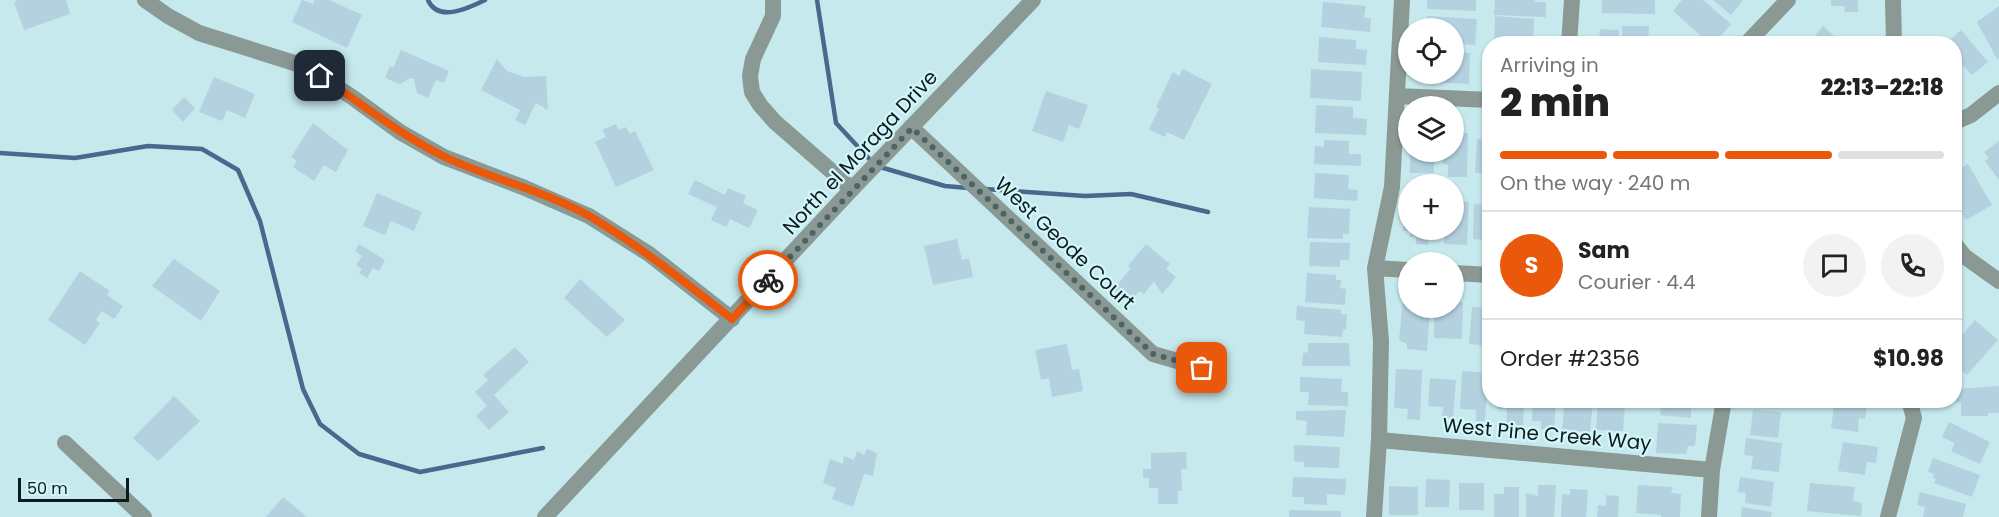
<!DOCTYPE html>
<meta charset="utf-8">
<style>
:root{--surface:#fff;--page:#f2f2f2;--text:#222;--muted:#767676;--line:#e0e0e0;--accent:#ea580c}
body{margin:0;font-family:Poppins,sans-serif;background:var(--page);color:var(--text);height:100vh;display:flex;flex-direction:column;font-size:22px;white-space:nowrap}
*{box-sizing:border-box;margin:0}
p{font-size:20px;color:var(--muted)}
.icon{flex:none;width:33px;height:33px;fill:none;stroke:currentColor;stroke-width:2;stroke-linecap:round;stroke-linejoin:round}
.map{position:relative;flex:1;overflow:hidden}
.drawer{position:absolute;left:1482px;top:36px;width:480px;height:372px;display:flex;flex-direction:column;background:var(--surface);border-radius:24px;box-shadow:0 2px 4px #0004}
.drawer>*{flex:none}
.tools{position:absolute;left:1398px;top:18px;display:grid;gap:12px}
.tools a{display:grid;place-items:center;width:66px;height:66px;border-radius:50%;background:var(--surface);box-shadow:0 2px 4px #0004;font-size:30px}
.scale{position:absolute;left:18px;bottom:15px;width:111px;box-sizing:border-box;padding-left:6px;border:3px solid #0e1b1d;border-top:0;font-size:16px;line-height:21px;white-space:nowrap;color:#0e1b1d;-webkit-text-stroke:4px #d2f6fa;paint-order:stroke}
.pin{position:absolute;display:grid;place-items:center;width:51px;height:51px;color:#fff;margin:-26px;border-radius:12px;box-shadow:0 3px 9px #0006}
.courier{position:absolute;display:grid;place-items:center;width:60px;height:60px;margin:-30px;border:4px solid #ea580c;border-radius:50%;background:#fff;color:#222;box-shadow:0 2px 8px #0007}
.head em{font-style:normal;font-weight:800}
.head div{display:flex;flex-direction:column-reverse}
.head{display:flex;align-items:center;justify-content:space-between;height:102px;padding:0 18px}
h1{font-size:39px;font-weight:800;line-height:45px}
.bar{display:grid;grid-template-columns:repeat(4,1fr);gap:9px 6px;align-content:center;height:72px;padding:0 18px}
.bar i{height:8px;border-radius:4px;background:var(--line)}
.bar .current{background:var(--accent)}
.bar p{grid-column:span 4}
.line{display:flex;align-items:center;gap:15px;padding:0 18px;border-top:2px solid var(--line)}
.line div{flex:1}
.round{display:grid;place-items:center;flex:none;width:63px;height:63px;border-radius:32px;background:var(--page)}
.map>svg:first-child{display:block}
</style>
<div class="map">
<svg width="1999" height="517" viewBox="0 0 1999 517">
<rect width="100%" height="100%" fill="#c5e9ec"/>
<g fill="none" stroke-linecap="round" stroke-linejoin="round">
<path stroke="#4a678d" stroke-width="4.5" d="M428,0C438,23 469,8 485,0
M817,0L836,123L873,163
M0,153L75,158L148,146L202,149L238,170L260,221L303,389L320,424L359,454L420,472L543,448
M880,167L945,186L968,188
M985,189L1085,196L1131,194L1208,212"/>
</g>
<path fill="#b4d1e0" d="M18,0H66L70,14L24,30L14,2Z
M302,0L314,4V0H329L362,15L347,48L292,22Z
M1427,0H1476V11L1427,9Z
M1495,0H1535V2H1546V17L1494,15Z
M1602,0H1655V14L1602,13Z
M1682,0H1703L1731,24L1714,44H1710L1673,11Z
M1713,0H1743L1731,15Z
M1831,0H1858V12H1845L1844,6H1831Z
M1323,2L1366,6L1364,18H1371L1370,32L1321,27Z
M1999,6V58L1997,59L1977,22Z
M1427,16L1477,19L1475,45L1454,44V28H1426Z
M1495,16L1534,19L1533,41L1548,42V44H1494Z
M1622,26H1649L1648,44H1622Z
M1823,26L1843,44H1809Z
M1600,29L1619,30L1618,44H1592V38H1599Z
M1961,30L1988,62L1972,75L1963,65L1954,72V44H1945Z
M1319,37L1356,40V49L1367,50L1366,65L1318,62Z
M1658,40H1684V44H1658Z
M401,50L449,71L444,83L436,80L428,98L417,93L414,79L410,78L400,84L385,78L390,66L393,68Z
M1454,52L1470,53L1469,84L1431,82L1432,74H1454Z
M497,59L507,71L524,77L546,76L548,110L536,103L525,125L515,120L520,110L481,90Z
M1183,69L1212,84L1184,140L1167,132L1165,137L1149,129L1159,109L1156,107L1173,72L1179,76Z
M1311,69L1362,72L1361,101L1310,98Z
M214,77L255,94L245,118L227,110L222,121L199,112Z
M1046,91L1088,105L1079,129L1069,125L1063,142L1032,131Z
M184,97L195,108L183,122L172,110Z
M1316,105L1353,107V118L1367,119L1366,135L1315,133Z
M313,123L348,150L336,172L324,165L314,181L293,167L297,161L291,157Z
M616,124L619,130L626,127L630,134L635,131L654,170L616,187L595,142L606,137L602,130Z
M1486,128L1490,129V174L1475,173L1477,139L1486,140Z
M1454,132L1468,133L1467,177H1448V165L1443,164V152H1454Z
M1324,140L1349,141V154H1361V166L1314,164L1315,146L1324,147Z
M1999,141V180L1985,161L1989,158L1984,152Z
M1410,152H1434V173H1410Z
M1968,164L1992,205L1966,220L1954,201V172Z
M1315,173L1349,175L1348,189L1358,190L1357,201L1314,198Z
M695,180L725,195L728,188L746,196L743,203L758,210L749,228L730,219L726,227L711,220L717,207L688,194Z
M377,193L422,212L414,231L391,221L385,235L363,226Z
M1404,199H1408V231H1403Z
M1454,201L1469,202L1467,245L1444,244V236H1437V230H1454Z
M1474,204L1490,205V249H1485L1486,240L1473,239Z
M1309,207L1350,209L1349,234H1343V239L1307,238Z
M1411,230H1429L1428,245L1416,244V237H1410Z
M957,239L962,260L969,258L973,277L933,285L924,246Z
M1310,242L1350,243L1349,260H1340V267L1309,266Z
M359,244L385,260L379,271L373,268L367,278L359,273L362,269L356,265L362,256L355,251Z
M1146,244L1170,264L1166,269L1176,277L1162,294L1154,281L1144,294L1139,291L1129,303L1113,290L1131,268L1128,266Z
M174,259L220,291L201,321L152,286Z
M80,271L110,291L107,295L123,306L114,319L102,311L96,320L100,323L85,345L48,320Z
M1307,273L1336,275V280H1341L1340,288L1346,289L1345,305L1305,302Z
M580,279L625,320L607,337L564,298Z
M1403,299H1408V308H1430L1427,351L1407,349V344L1399,340Z
M1454,302H1463L1462,339L1434,338V310H1449V308H1454Z
M1297,306L1341,310V314H1347L1346,329H1343L1342,337L1304,334L1305,321L1296,320Z
M1472,307L1490,308V346L1469,344Z
M1975,320L1998,340L1967,375L1956,366L1954,367V344Z
M1308,343H1349L1350,366H1302L1303,353L1308,352Z
M1067,344L1072,370L1079,369L1083,391L1052,397L1049,378L1041,380L1035,350Z
M515,347L529,362L494,395L509,412L489,430L476,416L487,406L475,392L488,380L483,375Z
M1396,369L1422,370L1420,420L1407,419L1408,409L1394,408Z
M1462,371L1488,373L1485,421H1476V410L1460,409Z
M1300,377L1342,379L1341,392H1348V406L1308,405L1309,392H1300Z
M1430,378L1456,380L1453,418L1442,417L1443,407L1428,406Z
M1999,386V413H1988V416H1961V402L1956,403V389Z
M174,396L200,421L158,461L133,438Z
M1498,400H1524L1523,430L1506,429L1507,409H1498Z
M1533,400H1556L1554,430L1541,429V421H1532Z
M1565,400H1593L1590,432L1562,430Z
M1662,400H1697L1696,406H1691V418L1660,415Z
M1835,400L1867,403L1865,419L1859,418L1858,432L1831,428Z
M1598,403L1625,404L1623,431L1596,430Z
M1346,410L1344,437L1306,435L1307,421L1296,420V411Z
M1753,410L1781,412L1778,438L1750,435Z
M1949,422L1990,442L1980,464L1951,451L1955,443L1942,437Z
M1658,423L1697,425L1695,446H1688L1686,454L1656,453Z
M1746,438L1782,443L1779,472L1751,469L1753,456L1744,455Z
M1843,442L1878,447L1876,463L1867,462L1865,475L1838,471Z
M1294,445L1340,447L1339,468L1304,467V462L1294,461Z
M867,449L877,453L873,476L864,474L853,507L832,499L836,488L823,483L830,459L843,464L844,456L854,460L857,451L864,455Z
M1186,452L1187,469H1181L1182,491H1178V504H1158V488H1149V478H1143V469H1151V453Z
M1933,458L1980,475L1972,497L1934,483L1936,479L1933,478L1934,474L1928,472Z
M1293,477L1346,479L1345,495L1327,494V505L1304,504V497H1292Z
M1740,477L1774,482L1771,507L1745,503L1746,493L1738,492Z
M1426,479L1450,480L1449,507H1425Z
M1459,483H1484V510H1459Z
M1810,483L1855,487L1853,501L1862,503L1861,516L1807,511Z
M1538,485H1556L1554,517H1526V493L1538,496Z
M1638,485L1673,487L1671,493L1681,494L1680,517H1661V515L1636,513Z
M1389,486L1418,487V515H1389Z
M1504,487H1519V517H1494V494H1504Z
M1570,489L1588,490L1586,517H1561L1562,494L1570,495Z
M1920,492L1966,504L1963,517H1923L1925,507L1917,505Z
M1606,495L1619,496L1618,517H1597L1598,505L1606,506Z
M283,497L307,517H266Z
M1742,507L1772,512L1771,517H1741Z
M1289,510L1341,511V517H1289Z"/>
<g fill="none" stroke-linecap="round" stroke-linejoin="round">
<path stroke="#8b9995" stroke-width="16" d="M145,0L168,16L199,33L304,66L352,97L400,132L444,157L525,188L589,216L649,254L732,319
M773,0V16L753,59L750,76L752,92L760,105L775,122L852,189
M1893,0L1894,44
M1569,44L1572,0
M1746,44L1788,0
M1398,96L1490,100
M1955,122L1971,115L1999,93
M911,127L1153,354L1202,368
M1954,243L1964,256L1999,281
M1375,268L1408,270
M1454,273L1490,275
M1379,440L1712,470
M65,443L144,517
M1374,517L1379,440L1381,341L1375,268L1392,187L1402,0
M1709,517L1712,470L1724,400
M1888,517L1914,418L1909,400"/>
<path stroke="#8b9995" stroke-width="16" d="M545,517L852,189L1033,0"/>
</g>
<g fill="none" stroke-linecap="round" stroke-linejoin="round">
<path stroke="#4e6365" stroke-width="6" stroke-dasharray="0 10.8" d="M768,280L912,128L1153,354L1202,368"/>
<path stroke="#ea580c" stroke-width="8" d="M320,76C361,103 399,134 443,156C490,179 544,190 591,217C641,247 686,283 732,319L768,280"/>
</g>
<g text-anchor="middle" stroke-width="4.5" stroke-linejoin="round" paint-order="stroke">
<g font-size="20" fill="#0e1b1d" stroke="#d2f6fa">
<text transform="translate(860 152) rotate(-47)" y="7">North el Moraga Drive</text>
<text transform="translate(1065 243) rotate(43)" y="7">West Geode Court</text>
<text transform="translate(1547 434) rotate(5)" y="7">West Pine Creek Way</text>
</g>
</g>
</svg>
<div class="tools">
<a><svg class="icon" aria-label="locate" viewBox="0 0 24 24"><circle cx="12" cy="12" r="6"/><path d="M12 2v4M12 18v4M2 12h4M18 12h4"/></svg></a>
<a><svg class="icon" aria-label="layers" viewBox="0 0 24 24"><path d="M12 4l9 5-9 5-9-5zM3 14l9 5 9-5"/></svg></a>
<a>+</a>
<a>−</a>
</div>
<div class="scale">50 m</div>
<div class="pin" style="left:1202px;top:368px;background:#ea580c"><svg class="icon" aria-label="bag" viewBox="0 0 24 24"><path d="M5 8h14l-1 12H6zM9 8a3 3 0 0 1 6 0"/></svg></div>
<div class="pin" style="left:320px;top:76px;background:#1f2937"><svg class="icon" aria-label="home" viewBox="0 0 24 24"><path d="M3 11l9-7 9 7M6 9v11h12V9"/></svg></div>
<div class="courier" style="left:768px;top:280px"><svg class="icon" aria-label="bike" viewBox="0 0 24 24"><circle cx="6" cy="16" r="4"/><circle cx="18" cy="16" r="4"/><path d="M6 16l4-8h5l3 8M10 8l3 8H6M13 5h3"/></svg></div>
<section class="drawer">
<div class="head"><div><h1>2 min</h1><p>Arriving in</p></div><em>22:13–22:18</em></div>
<div class="bar"><i class="current"></i><i class="current"></i><i class="current"></i><i></i><p>On the way · 240 m</p></div>
<div class="line" style="height:108px"><b class="round" style="background:var(--accent);color:#fff">S</b><div><b>Sam</b><p>Courier · 4.4</p></div><a class="round"><svg class="icon" aria-label="chat" viewBox="0 0 24 24"><path d="M4 5h16v11H9l-5 4z"/></svg></a><a class="round"><svg class="icon" aria-label="phone" viewBox="0 0 24 24"><path d="M5 4h4l2 5-3 2q2 4 5 5l2-3 5 2v4C11 20 4 13 5 4z"/></svg></a></div>
<div class="line" style="height:78px"><div>Order #2356</div><b>$10.98</b></div>
</section>
</div>
